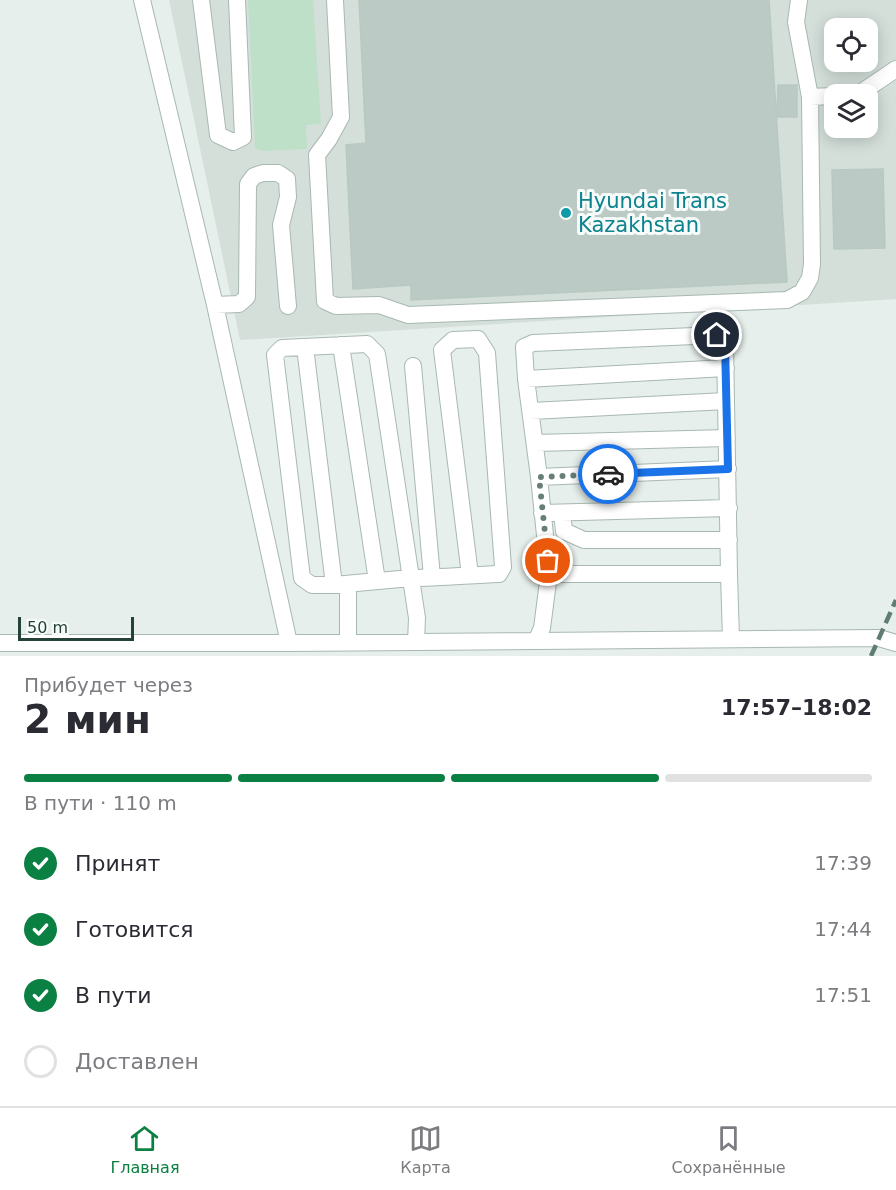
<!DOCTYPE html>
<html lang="ru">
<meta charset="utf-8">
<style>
:root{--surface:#fff;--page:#f7f7f7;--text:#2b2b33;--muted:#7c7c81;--line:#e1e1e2;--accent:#0b8043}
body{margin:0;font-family:"DejaVu Sans",sans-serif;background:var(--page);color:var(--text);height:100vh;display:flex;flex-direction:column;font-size:22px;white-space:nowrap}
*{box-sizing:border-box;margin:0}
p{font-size:20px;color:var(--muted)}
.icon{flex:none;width:33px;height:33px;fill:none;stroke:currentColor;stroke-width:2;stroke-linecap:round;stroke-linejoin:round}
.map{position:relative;height:656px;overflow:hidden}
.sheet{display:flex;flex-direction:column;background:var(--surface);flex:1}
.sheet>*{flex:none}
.buttons{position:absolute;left:824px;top:18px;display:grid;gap:12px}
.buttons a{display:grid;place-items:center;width:54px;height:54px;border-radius:12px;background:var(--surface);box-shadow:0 3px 15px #0003;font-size:30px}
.scale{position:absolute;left:18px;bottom:15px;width:116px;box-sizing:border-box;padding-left:6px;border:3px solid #24423a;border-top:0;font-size:16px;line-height:21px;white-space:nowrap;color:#24423a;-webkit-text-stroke:4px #f7fbf9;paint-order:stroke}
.pin{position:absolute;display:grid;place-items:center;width:51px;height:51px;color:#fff;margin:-26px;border:3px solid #fff;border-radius:50%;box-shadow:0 2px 6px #0007}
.courier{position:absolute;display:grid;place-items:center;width:60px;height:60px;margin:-30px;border:4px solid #1a73e8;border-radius:50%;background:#fff;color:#222;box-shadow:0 2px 8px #0007}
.overview em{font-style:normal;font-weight:600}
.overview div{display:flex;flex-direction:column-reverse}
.overview{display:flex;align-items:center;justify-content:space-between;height:102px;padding:0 24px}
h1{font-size:39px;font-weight:600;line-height:45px}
.bar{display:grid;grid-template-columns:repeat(4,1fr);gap:9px 6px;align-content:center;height:72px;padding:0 24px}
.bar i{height:8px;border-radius:4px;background:var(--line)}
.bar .selected{background:var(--accent)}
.bar p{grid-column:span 4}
ol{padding:0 24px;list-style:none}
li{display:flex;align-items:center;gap:18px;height:66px}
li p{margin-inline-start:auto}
li .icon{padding:6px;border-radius:50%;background:var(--accent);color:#fff;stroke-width:4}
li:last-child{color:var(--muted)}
li i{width:33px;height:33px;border:3px solid var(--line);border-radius:50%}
.tabs{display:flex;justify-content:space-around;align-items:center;height:84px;border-top:2px solid var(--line);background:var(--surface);font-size:16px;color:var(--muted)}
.tabs a{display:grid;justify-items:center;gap:3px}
.tabs .selected{color:var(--accent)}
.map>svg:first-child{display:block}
</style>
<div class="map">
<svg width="896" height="656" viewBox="0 0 896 656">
<rect width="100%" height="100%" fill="#e6efeb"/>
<path fill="#d4dfda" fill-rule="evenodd" d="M169,0H896V299L240,340ZM834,28H867V62H834ZM834,94H867V128H834Z"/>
<path fill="#bfe0c8" d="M248,0H313L321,124L306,125L307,149L262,151L255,148Z"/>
<path fill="#bbcac4" stroke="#b8c9c2" stroke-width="1.5" d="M359,0H769L787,282L411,300V285L353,289L346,145L366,143Z
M778,85H797V117H777Z
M883,169L885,248L834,249L832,170Z"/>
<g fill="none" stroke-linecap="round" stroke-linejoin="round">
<g stroke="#a8b8b2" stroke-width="18">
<path id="minor" d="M142,0L215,305L289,643
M201,0L218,135L233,142L243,137L237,0
M335,0L341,117L329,139L317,155L325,301L336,306L379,305L408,315L787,300L802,292L810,278L812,264L810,97L796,22L799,0
M859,94L896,69
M810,97L834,96
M215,305L239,304L247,297L248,184L254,176L263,173H278L287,179L288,197L281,225L288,306
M341,345L377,581
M305,347L334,585
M413,366L432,577
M526,379L726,368
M531,411L726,401
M535,443L727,438
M539,477L728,469
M542,513L729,508
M562,513L564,531L584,540H729
M549,574H729
M536,641L542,628L549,574L539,477L526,379L524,347L533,343L717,335L725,344L729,574L731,639
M348,642V584
M416,642L417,618L377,354L367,344L282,348L275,355L302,578L312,585H334L411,578C440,578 470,575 499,574L503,567L487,353L478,339L453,340L442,350L470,575
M0,643H289L879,638L896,643"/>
</g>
<use href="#minor" stroke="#fff" stroke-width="16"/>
<path stroke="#5f7d75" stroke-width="4.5" stroke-dasharray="12 6" stroke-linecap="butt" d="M871,656L896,600"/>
</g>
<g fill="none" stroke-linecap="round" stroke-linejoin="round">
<path stroke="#687f78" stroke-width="6" stroke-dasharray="0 10.8" d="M548,561L539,477L608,474"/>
<path stroke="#1a73e8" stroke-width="8" d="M608,474L728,469L725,344L717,335"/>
</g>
<circle fill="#0f9aa8" stroke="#f7fbf9" stroke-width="2" cx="566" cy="213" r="6"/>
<g text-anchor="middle" stroke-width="6" stroke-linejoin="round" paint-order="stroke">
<g font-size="21" fill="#0d838f" stroke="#f7fbf9" text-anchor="start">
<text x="578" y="208">Hyundai Trans<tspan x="578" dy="24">Kazakhstan</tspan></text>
</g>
</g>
</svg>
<div class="buttons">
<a><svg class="icon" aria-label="locate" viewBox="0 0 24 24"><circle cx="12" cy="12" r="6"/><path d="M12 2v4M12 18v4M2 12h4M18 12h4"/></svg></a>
<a><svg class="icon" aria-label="layers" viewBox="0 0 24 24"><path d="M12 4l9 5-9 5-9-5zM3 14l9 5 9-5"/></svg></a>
</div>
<div class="scale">50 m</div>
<div class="pin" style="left:548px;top:561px;background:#ea580c"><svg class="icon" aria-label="bag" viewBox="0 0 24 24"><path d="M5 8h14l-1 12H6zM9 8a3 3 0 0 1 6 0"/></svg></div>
<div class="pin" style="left:717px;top:335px;background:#1f2937"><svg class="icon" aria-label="home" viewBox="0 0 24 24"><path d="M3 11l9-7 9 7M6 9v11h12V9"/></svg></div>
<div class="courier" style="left:608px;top:474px"><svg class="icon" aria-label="car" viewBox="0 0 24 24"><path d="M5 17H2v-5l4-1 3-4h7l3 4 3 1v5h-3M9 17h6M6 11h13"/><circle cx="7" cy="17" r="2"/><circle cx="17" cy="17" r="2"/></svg></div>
</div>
<section class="sheet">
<div class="overview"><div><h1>2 мин</h1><p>Прибудет через</p></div><em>17:57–18:02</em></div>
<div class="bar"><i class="selected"></i><i class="selected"></i><i class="selected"></i><i></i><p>В пути · 110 m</p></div>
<ol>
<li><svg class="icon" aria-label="check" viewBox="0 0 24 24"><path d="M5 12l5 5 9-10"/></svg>Принят<p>17:39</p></li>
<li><svg class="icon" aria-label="check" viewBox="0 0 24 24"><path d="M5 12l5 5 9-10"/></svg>Готовится<p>17:44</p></li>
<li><svg class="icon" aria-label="check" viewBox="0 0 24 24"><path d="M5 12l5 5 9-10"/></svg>В пути<p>17:51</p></li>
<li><i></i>Доставлен</li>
</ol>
</section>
<nav class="tabs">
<a class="selected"><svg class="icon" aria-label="home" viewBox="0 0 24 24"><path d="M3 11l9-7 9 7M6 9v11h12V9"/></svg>Главная</a>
<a><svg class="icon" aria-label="map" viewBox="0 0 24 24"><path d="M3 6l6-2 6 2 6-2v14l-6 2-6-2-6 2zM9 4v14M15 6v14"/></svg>Карта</a>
<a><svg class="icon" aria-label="saved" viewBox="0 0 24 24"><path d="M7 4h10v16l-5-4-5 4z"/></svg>Сохранённые</a>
</nav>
